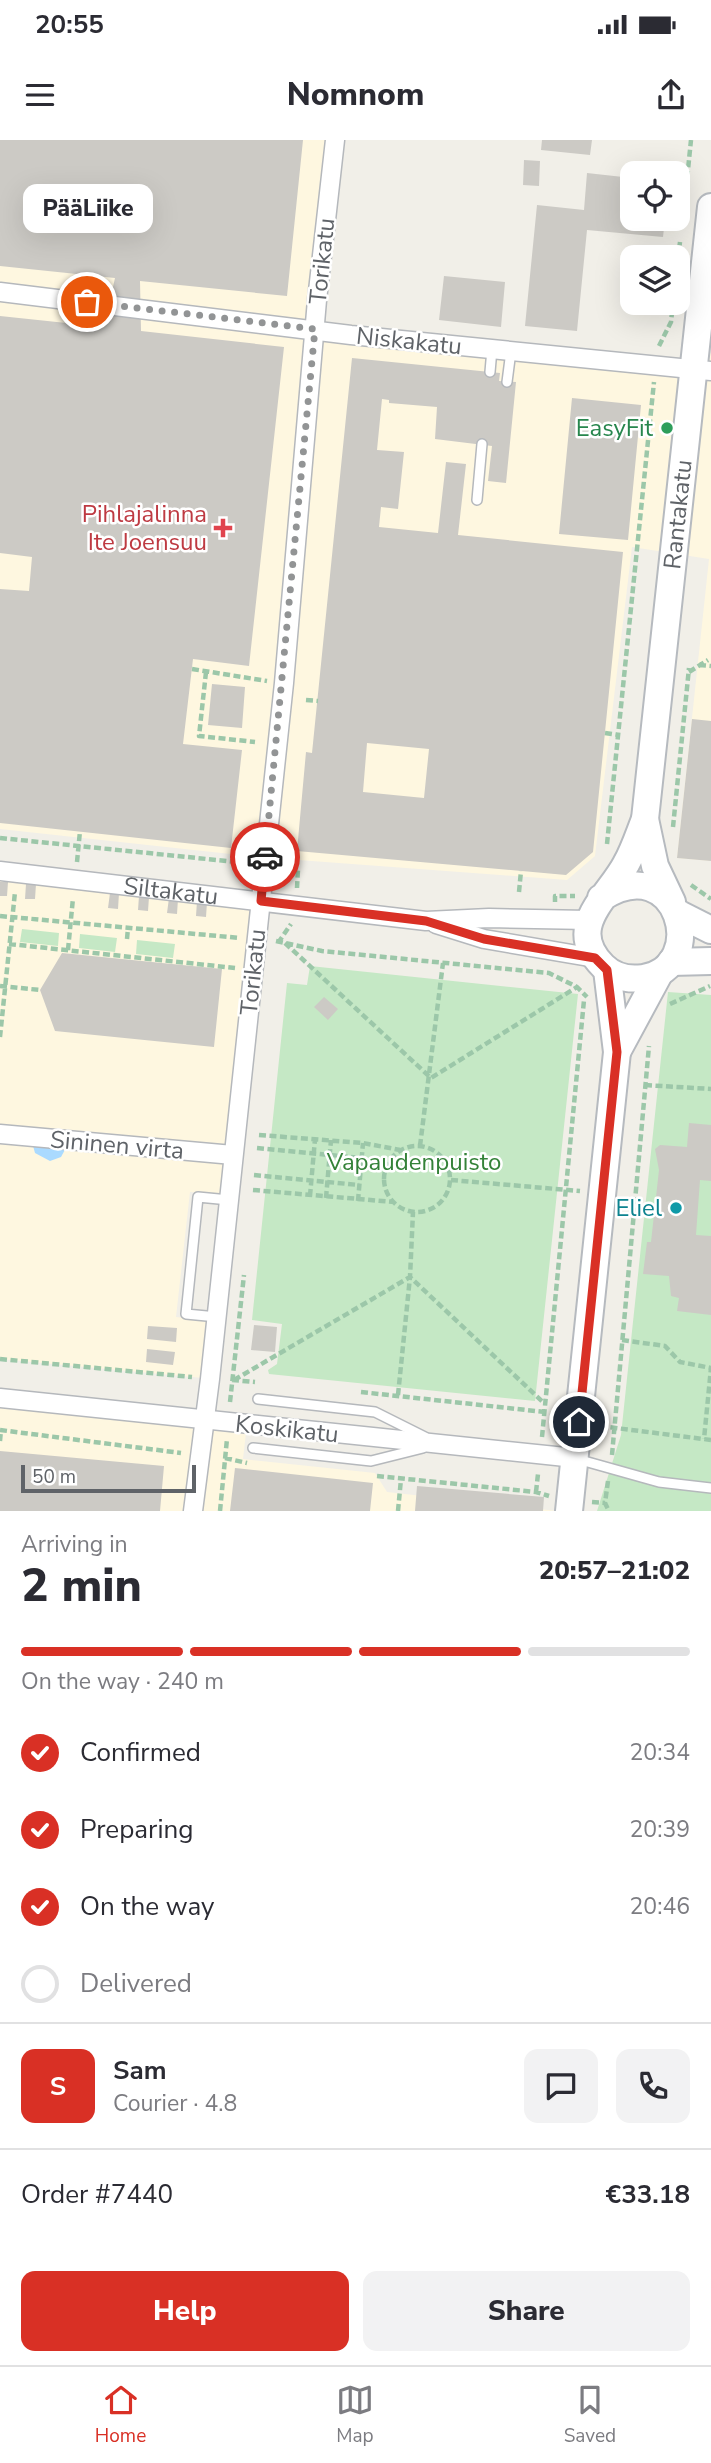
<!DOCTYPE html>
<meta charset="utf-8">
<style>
:root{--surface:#fff;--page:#f2f2f3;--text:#2b2b33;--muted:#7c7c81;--line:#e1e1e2;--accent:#d93025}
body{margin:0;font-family:"Nunito Sans",sans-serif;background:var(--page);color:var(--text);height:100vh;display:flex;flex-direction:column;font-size:26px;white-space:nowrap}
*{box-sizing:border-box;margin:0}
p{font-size:23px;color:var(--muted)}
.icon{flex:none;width:38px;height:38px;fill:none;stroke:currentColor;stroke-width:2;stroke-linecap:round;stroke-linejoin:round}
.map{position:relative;height:1371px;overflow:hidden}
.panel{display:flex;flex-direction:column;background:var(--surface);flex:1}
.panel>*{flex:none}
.fabs{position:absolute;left:620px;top:21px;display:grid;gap:14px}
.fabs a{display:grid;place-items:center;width:70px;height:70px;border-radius:14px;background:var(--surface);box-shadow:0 7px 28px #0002;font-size:35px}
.scale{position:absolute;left:21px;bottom:18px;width:175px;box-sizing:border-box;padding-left:7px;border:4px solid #5f6368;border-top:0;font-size:19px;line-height:24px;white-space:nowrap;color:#5f6368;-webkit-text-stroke:5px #fff;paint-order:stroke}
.pin{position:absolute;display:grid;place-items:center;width:60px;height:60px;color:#fff;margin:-30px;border:4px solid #fff;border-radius:50%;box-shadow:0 2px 7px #0007}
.courier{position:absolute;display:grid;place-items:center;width:70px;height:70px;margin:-35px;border:5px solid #d93025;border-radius:50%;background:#fff;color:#222;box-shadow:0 2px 9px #0007}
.bubble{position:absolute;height:49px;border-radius:14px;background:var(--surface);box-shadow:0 7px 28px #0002;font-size:23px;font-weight:800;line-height:49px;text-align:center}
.summary em{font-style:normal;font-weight:800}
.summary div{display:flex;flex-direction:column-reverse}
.summary{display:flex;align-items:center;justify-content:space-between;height:119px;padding:0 21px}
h1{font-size:46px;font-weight:800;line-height:52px}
.bar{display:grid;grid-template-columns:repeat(4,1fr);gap:10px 7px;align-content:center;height:84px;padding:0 21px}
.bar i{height:9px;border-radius:5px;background:var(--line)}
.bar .selected{background:var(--accent)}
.bar p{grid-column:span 4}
.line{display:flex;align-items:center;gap:18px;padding:0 21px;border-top:2px solid var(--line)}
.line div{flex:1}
.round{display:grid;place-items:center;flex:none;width:74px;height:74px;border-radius:14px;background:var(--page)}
ol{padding:0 21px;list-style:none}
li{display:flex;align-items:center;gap:21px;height:77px}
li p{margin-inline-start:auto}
li .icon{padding:7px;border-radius:50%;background:var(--accent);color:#fff;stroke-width:4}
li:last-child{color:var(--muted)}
li i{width:38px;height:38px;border:4px solid var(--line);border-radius:50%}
.primary-button{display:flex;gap:14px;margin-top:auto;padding:14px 21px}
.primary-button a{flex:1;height:80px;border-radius:14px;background:var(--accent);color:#fff;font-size:28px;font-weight:800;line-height:80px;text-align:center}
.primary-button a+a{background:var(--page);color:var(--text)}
.status{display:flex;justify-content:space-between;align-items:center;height:49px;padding:0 35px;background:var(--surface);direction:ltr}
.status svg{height:19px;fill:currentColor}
header{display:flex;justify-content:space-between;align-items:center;height:91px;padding:0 21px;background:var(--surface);font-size:32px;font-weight:800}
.menu{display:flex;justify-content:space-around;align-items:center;height:98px;border-top:2px solid var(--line);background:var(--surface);font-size:19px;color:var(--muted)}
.menu a{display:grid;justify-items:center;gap:4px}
.menu .selected{color:var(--accent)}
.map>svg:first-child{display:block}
</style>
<div class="status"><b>20:55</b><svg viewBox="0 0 49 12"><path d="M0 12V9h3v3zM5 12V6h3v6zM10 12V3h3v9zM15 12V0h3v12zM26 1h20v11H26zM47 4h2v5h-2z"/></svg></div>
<header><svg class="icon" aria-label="menu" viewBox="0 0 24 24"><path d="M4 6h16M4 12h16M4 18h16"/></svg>Nomnom<svg class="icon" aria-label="share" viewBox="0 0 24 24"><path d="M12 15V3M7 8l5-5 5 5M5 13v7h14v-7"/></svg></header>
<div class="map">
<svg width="711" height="1371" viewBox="0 0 711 1371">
<rect width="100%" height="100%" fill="#f1efe8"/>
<path fill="#fef7e0" d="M0,0H339L321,181L691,223L711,213V721L677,718L709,419L632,407L595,716L567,740L258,717L0,689Z
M0,731L254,760L223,1055L190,1052L176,1177L209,1181L203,1238L0,1219Z
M0,1265L246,1293L243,1319L375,1333L387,1352L557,1371H0Z"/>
<path fill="#c5e8c5" d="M22,789L59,793L58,806L20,802Z
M80,794L117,798L115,812L79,808Z
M137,800L175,804L173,818L136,814Z
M310,826L578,854L535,1261L269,1234L268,1230L277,1224L282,1184L252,1180L287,843L307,845Z
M668,852L711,855V1371H597L621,1295Z"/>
<path fill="#aadaff" d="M32,1002L67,1006L61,1017L50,1021L35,1013Z"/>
<path fill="#cccac5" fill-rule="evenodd" d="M0,0H303L287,156L140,141L141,191L284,207L249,526L193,519L183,604L242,610L231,708L0,683V449L29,451L32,417L0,413V176L104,187L115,138L0,126Z
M542,0H592L590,15L541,10Z
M524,20L540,21L539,46L523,45Z
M587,33L632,38V79H665L663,97L587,90L577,191L525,186L537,65L584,70Z
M444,136L505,142L501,187L439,180Z
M352,218L500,233L499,241L516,242L506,343L488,341L492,306L435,299L437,267L389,263V260L382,259L377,310L404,312L398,369L381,367L379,387L438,393L446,322L466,324L458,395L623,412L593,712L566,735L297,711L306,612L312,613ZM367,603L429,609L424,658L363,652Z
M572,258L641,265L628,400L559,394Z
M212,544L245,547L242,588L208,585Z
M692,579L711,581V721L677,718Z
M0,742H8L7,756H0Z
M26,744H36L35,759H25Z
M110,753H119L118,769L108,768Z
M139,756L149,757L148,771L138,770Z
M169,758L178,759L177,774L167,773Z
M197,761L207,762L206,777L196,776Z
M62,813L222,829L214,907L55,891L40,850Z
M324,857L338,869L328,880L314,867Z
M689,983L711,985V1041L700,1040L696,1095L711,1096V1175L677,1171L679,1158L671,1156L669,1136L643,1134L647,1102H651L659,1030L655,1009L660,1005L687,1007Z
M254,1185L277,1187L275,1212L251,1210Z
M148,1186L177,1188L176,1202L147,1199Z
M147,1209L175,1212L173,1225L146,1222Z
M0,1311L164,1326L160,1371H0Z
M235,1328L373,1343L370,1371H230Z
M417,1346L544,1357L543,1371H415Z"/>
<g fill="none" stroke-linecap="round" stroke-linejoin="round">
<g stroke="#b5b8bc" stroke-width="12">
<path id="lane" d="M490,232L492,209
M507,242L511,211
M477,360L482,304
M217,1177L186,1174L198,1057L229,1060
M258,1259L375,1272L425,1297
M253,1308L371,1321L423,1308
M577,1319L659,1342L711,1348"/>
</g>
<g stroke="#b5b8bc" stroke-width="21">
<g id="street">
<path d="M0,152L351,195L711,231"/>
<path id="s1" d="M0,731L426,781L489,778L589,780"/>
<path d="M436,784L484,799L595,818"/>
<path d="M0,994L233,1015"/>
<path d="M0,1258L575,1318"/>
<path d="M193,1371L210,1239L284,543L317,160L335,0"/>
</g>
</g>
<g stroke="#b6babf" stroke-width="30">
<g id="secondary">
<path d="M645,679L655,726L672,762"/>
<path id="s2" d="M601,758C679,707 711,828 643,838C628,840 614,837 603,826C564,787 608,758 626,724C634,710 639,694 645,679L711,67"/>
<path d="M679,774L711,790"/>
<path d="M671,822L711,821"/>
<path d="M618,910L659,834"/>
<path d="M569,1371L617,912L607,830"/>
</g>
</g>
<path stroke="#9cc7a9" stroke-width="4.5" stroke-dasharray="7 3.5" stroke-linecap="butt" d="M684,69L691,0
M677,126L680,102
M659,206L671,182L673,163
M699,525L711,526
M192,529L267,541
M206,532L199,596L255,602
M689,532L708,520
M306,560L318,561
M605,593L618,595
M673,687L689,528
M0,698L246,723
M607,704L654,242
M77,722L80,691
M691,745L711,759
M297,748L298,729
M519,752L521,731
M555,762V756H575
M0,776L240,798
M127,799L128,788
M276,801L322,811L549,833L577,847L587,857
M278,803L291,784
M285,803L431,938L577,847
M9,804L235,828
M68,810L73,758
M0,846L40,850
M670,864L710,846
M0,897L15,752
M645,945L711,949
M259,995L363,1003L400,1010
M420,1006L443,823
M384 1039a33 33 0 1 1 66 0a33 33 0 1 1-66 0Z
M257,1008L362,1018
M254,1035L359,1045
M451,1040L580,1051
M253,1050L394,1062
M310,1056L315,999
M326,1058L331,1000
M358,1061L363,1003
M622,1200L665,1206L680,1222L711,1228L704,1299
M0,1219L192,1237
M232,1240L255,1242
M234,1240L410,1137L545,1264
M361,1252L545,1272
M398,1255L410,1137L413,1072
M230,1262L244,1135
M600,1286L711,1300
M0,1290L181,1313
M542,1297L584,860
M0,1301L1,1290
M612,1315L649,906
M225,1318L247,1323
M377,1336L536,1352L549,1356
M608,1341L605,1363L609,1371
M536,1352L538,1334
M592,1362L605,1363
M220,1371L227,1299
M398,1371L401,1339"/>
<use href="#lane" stroke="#fff" stroke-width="9"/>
<use href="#street" stroke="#fff" stroke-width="18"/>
<use href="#secondary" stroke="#fff" stroke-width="26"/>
</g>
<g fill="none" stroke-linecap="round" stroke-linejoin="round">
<path stroke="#929495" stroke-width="7" stroke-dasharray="0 12.6" d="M87,162L315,189L265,717"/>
<path stroke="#d93025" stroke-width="9" d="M265,717L261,761L426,781L484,799L595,818L607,830L617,912L579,1282"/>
</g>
<circle fill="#2e9e5b" stroke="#fff" stroke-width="2.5" cx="667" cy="288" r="7"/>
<path fill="#e0444e" stroke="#fff" stroke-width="2.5" d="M219.5 377.5h7v7h7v7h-7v7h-7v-7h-7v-7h7z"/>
<circle fill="#0f9aa8" stroke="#fff" stroke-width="2.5" cx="676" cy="1068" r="7"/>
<g text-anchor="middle" stroke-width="5" stroke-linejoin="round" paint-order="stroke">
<g font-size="24" fill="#5f6368" stroke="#fff">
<text transform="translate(322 121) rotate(-84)" y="8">Torikatu</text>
<text transform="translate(409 201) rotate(6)" y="8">Niskakatu</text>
<text dy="8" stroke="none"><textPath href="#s2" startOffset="690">Rantakatu</textPath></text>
<text dy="8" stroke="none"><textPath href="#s1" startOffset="172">Siltakatu</textPath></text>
<text transform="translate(253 832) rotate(-84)" y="8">Torikatu</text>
<text transform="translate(117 1005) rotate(5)" y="8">Sininen virta</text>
<text transform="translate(287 1289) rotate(6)" y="8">Koskikatu</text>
</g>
<g font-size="24" fill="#27864d" stroke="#fff" text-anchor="end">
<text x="653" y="296">EasyFit</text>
</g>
<g font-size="24" fill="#be3a42" stroke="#fff" text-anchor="end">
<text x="207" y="382">Pihlajalinna<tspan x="207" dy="28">Ite Joensuu</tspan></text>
</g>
<g font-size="24" fill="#348238" stroke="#fff">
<text x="414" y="1030">Vapaudenpuisto</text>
</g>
<g font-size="24" fill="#0d838f" stroke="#fff" text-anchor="end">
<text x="662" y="1076">Eliel</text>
</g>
</g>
</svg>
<div class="fabs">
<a><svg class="icon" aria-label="locate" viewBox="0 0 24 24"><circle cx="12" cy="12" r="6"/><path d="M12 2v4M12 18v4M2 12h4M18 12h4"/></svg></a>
<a><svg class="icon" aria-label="layers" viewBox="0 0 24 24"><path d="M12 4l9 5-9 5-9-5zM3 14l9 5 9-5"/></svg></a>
</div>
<div class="scale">50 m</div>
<div class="pin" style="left:87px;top:162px;background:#ea580c"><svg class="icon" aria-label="bag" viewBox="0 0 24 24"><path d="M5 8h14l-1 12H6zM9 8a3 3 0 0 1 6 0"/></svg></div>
<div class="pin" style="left:579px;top:1282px;background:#1f2937"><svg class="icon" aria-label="home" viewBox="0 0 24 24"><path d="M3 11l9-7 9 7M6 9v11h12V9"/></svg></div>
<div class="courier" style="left:265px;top:717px"><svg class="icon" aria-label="car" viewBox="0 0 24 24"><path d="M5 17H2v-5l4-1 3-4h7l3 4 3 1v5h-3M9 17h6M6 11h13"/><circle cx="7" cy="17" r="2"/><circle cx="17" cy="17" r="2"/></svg></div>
<div class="bubble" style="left:23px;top:44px;width:130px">PääLiike</div>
</div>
<section class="panel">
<div class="summary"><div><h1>2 min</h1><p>Arriving in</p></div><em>20:57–21:02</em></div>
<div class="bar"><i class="selected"></i><i class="selected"></i><i class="selected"></i><i></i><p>On the way · 240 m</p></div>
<ol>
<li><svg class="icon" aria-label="check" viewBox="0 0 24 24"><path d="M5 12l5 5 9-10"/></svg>Confirmed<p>20:34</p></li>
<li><svg class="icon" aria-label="check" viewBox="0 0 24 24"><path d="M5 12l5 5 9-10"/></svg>Preparing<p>20:39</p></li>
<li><svg class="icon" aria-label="check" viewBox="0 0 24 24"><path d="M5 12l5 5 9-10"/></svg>On the way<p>20:46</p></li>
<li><i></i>Delivered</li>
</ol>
<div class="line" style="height:126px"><b class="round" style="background:var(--accent);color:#fff">S</b><div><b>Sam</b><p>Courier · 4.8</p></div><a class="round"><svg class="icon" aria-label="chat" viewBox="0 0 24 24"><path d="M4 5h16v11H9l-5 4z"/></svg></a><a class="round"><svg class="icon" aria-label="phone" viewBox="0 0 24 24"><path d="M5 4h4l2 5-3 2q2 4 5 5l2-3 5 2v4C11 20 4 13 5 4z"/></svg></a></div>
<div class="line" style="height:91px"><div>Order #7440</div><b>€33.18</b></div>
<div class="primary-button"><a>Help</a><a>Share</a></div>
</section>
<nav class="menu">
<a class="selected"><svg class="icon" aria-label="home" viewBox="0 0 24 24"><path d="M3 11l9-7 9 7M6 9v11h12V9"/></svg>Home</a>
<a><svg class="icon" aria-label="map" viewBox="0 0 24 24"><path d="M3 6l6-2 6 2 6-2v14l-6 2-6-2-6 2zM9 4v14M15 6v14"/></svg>Map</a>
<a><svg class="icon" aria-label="saved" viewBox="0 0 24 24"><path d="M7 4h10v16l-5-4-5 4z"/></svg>Saved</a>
</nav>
